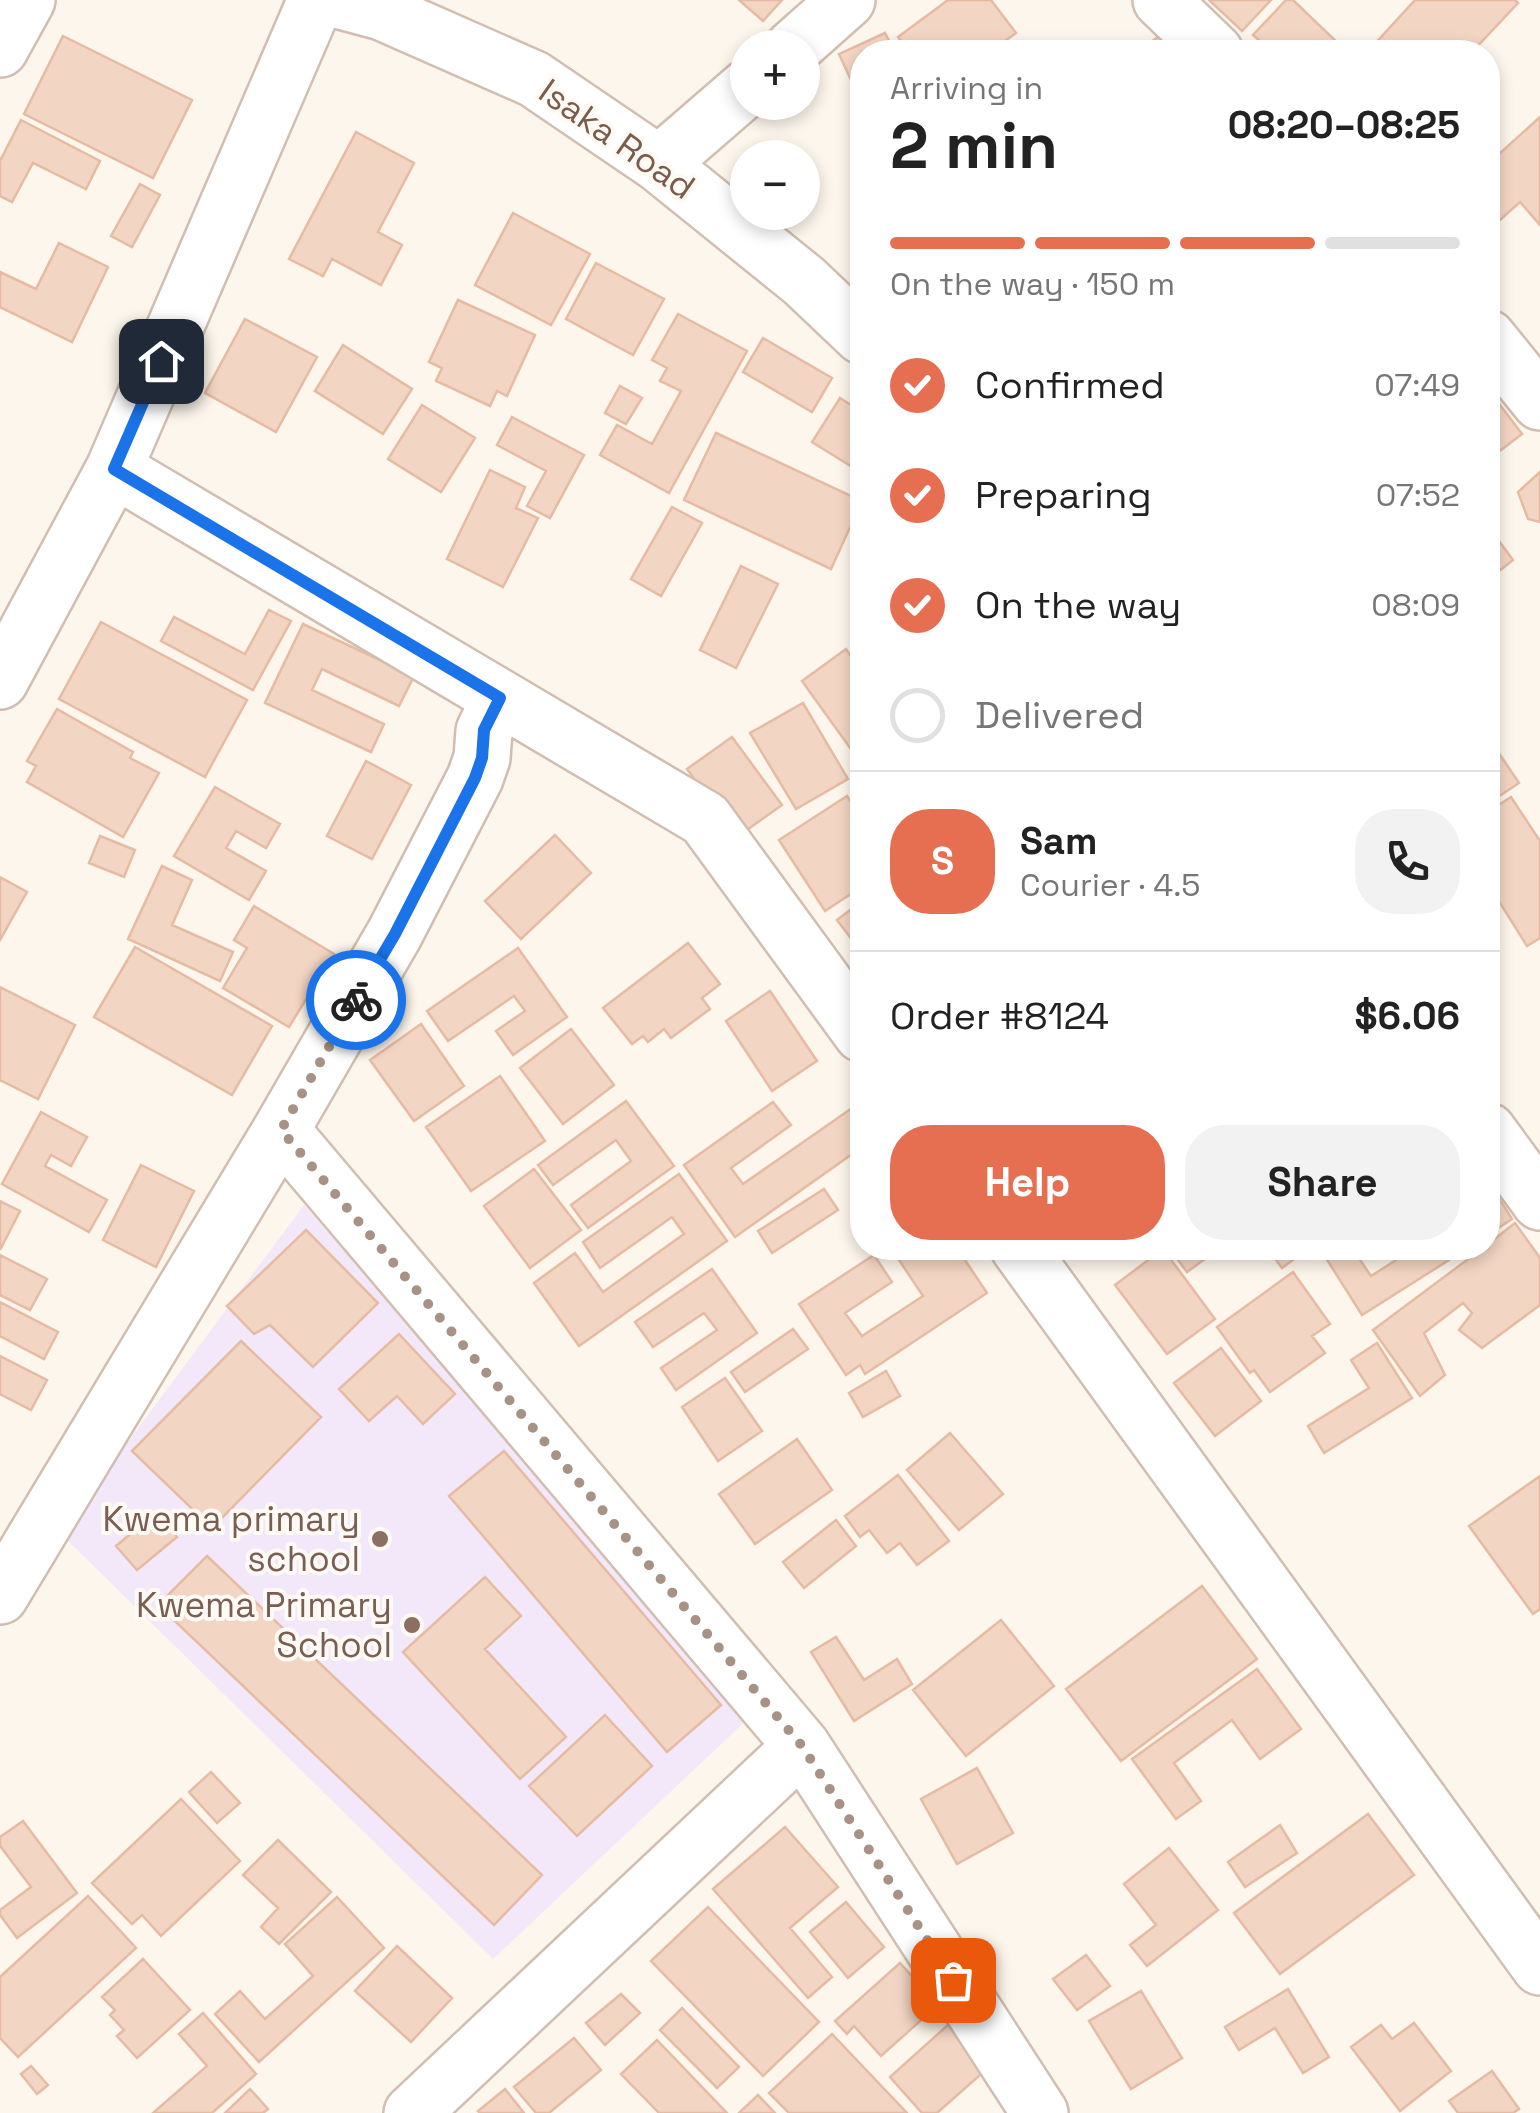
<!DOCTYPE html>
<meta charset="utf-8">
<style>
:root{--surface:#fff;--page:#f2f2f2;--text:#222;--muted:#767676;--line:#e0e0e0;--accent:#e76f51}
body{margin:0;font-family:"Space Grotesk",sans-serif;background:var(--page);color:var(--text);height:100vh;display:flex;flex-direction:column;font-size:38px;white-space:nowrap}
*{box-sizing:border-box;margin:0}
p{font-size:32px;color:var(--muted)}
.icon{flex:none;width:55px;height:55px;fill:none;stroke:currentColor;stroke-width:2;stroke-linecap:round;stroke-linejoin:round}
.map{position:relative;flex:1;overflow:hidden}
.sheet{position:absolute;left:850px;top:40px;width:650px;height:1220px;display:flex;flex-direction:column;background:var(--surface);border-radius:40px;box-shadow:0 5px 15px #0003}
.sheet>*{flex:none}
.fabs{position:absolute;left:730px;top:30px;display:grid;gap:20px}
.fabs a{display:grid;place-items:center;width:90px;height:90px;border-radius:50%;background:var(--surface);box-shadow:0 5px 15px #0003;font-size:50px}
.pin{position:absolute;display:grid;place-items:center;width:85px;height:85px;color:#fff;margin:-42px;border-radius:20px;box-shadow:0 5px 15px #0006}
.courier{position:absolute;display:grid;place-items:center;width:100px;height:100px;margin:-50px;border:8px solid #1a73e8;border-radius:50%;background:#fff;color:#222;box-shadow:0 2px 12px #0007}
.overview em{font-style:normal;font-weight:800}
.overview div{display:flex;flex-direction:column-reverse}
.overview{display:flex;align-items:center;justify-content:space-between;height:170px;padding:0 40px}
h1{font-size:65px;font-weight:800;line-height:75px}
.bar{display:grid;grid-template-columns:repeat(4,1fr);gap:15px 10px;align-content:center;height:120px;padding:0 40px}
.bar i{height:12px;border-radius:8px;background:var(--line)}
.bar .current{background:var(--accent)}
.bar p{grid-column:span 4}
.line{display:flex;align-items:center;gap:25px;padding:0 40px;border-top:2px solid var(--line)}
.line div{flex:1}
.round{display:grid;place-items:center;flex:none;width:105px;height:105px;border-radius:40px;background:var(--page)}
ol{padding:0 40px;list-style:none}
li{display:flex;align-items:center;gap:30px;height:110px}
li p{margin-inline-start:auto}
li .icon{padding:10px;border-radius:50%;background:var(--accent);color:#fff;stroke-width:4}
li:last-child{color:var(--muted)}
li i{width:55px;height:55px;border:5px solid var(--line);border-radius:50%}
.action{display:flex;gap:20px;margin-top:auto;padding:20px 40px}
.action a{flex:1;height:115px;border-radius:40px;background:var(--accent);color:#fff;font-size:40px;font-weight:800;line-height:115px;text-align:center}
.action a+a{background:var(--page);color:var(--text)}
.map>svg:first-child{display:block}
</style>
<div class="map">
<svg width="1540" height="2113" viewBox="0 0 1540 2113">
<rect width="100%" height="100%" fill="#fdf6ec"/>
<path fill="#f3e8fa" d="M304,1205L750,1717L493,1959L60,1533Z"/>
<path fill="#f3d5c3" stroke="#e6bba3" stroke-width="2.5" d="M739,0H782L763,21Z
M948,0H991L1016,33L990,52H909L898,37Z
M1209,0H1271L1242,31Z
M1286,0H1293L1341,46L1335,52H1272L1253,35Z
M1415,0H1515L1518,3L1472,52H1380L1373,46Z
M1171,27L1190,52H1138Z
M885,33L895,52H862V104L839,54Z
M63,36L192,100L153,178L24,114Z
M1540,117V225L1520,202L1500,220L1488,205V164Z
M21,120L100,161L86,189L33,163L12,202L0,196V161Z
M356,132L414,163L378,232L402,245L381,285L332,259L323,276L289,259Z
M140,184L160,195L132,247L111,236Z
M513,213L590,254L551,325L475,285Z
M59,243L108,267L72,342L0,307V272L36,289Z
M596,263L664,299L633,355L566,319Z
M458,300L535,335L507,396L497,391L490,406L436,381L442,368L429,362Z
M678,314L747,351L669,493L600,455L617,425L652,444L681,391L660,381L667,368L652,360Z
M245,319L317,357L276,432L205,393Z
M763,338L832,378L812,412L743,372Z
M343,345L412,389L383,434L315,391Z
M620,386L642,398L626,424L605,413Z
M1488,389L1522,434L1488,460Z
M840,398L862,412V473L812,442Z
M422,405L475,438L441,492L388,459Z
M512,417L584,455L550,518L527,506L546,471L497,445Z
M716,433L862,501L831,569L684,500Z
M490,470L525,487L516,508L538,518L503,587L447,559Z
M1540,472V522L1528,519L1518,492Z
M672,507L702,523L661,596L631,579Z
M1488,526L1513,560L1488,580Z
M741,566L778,584L736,668L700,650Z
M269,610L291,621L253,690L161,641L174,617L245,654Z
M101,622L247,700L205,777L59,699Z
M303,624L414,676L399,706L322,669L312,690L384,724L371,752L265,703Z
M846,649L862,673V756L858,759L802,681Z
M803,703L848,779L796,809L750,733Z
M57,709L133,752L130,758L159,773L123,837L27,782L36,766L27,761Z
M732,737L782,805L737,837L687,769Z
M1488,737L1519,783L1492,801L1488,794Z
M366,761L411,785L372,859L327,836Z
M215,787L280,824L266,848L236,831L226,848L266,871L249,900L174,856Z
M847,796L862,820V869L852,876L860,888L825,911L779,840Z
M1511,797L1540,841V938L1527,946L1488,884V812Z
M555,835L591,873L521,939L485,901Z
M100,836L135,850L124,877L89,863Z
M162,866L192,880L172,925L233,952L220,981L128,939Z
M0,877L27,892L0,940Z
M862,901V953L837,920Z
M254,906L334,954L289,1027L223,988L247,948L234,940Z
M688,943L720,984L702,998L710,1009L671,1038L664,1029L648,1042L643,1036L632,1044L603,1008Z
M135,947L272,1026L232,1095L94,1017Z
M518,948L567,1017L513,1055L496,1031L525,1011L514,996L448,1041L427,1011Z
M0,987L75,1025L38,1099L0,1080Z
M770,991L817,1061L772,1091L726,1021Z
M421,1024L464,1086L414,1121L370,1060Z
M571,1029L614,1085L563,1124L520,1068Z
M500,1076L545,1141L471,1191L426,1127Z
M626,1101L674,1166L588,1228L571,1205L631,1161L616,1140L553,1185L538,1165Z
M773,1102L791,1125L731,1168L743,1184L855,1106L862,1116V1147L735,1237L684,1165Z
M41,1112L87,1137L71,1166L51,1155L45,1166L107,1200L89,1232L2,1184Z
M141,1165L194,1191L156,1267L103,1240Z
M534,1169L581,1230L530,1268L484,1206Z
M679,1174L727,1241L579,1346L534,1283L575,1253L603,1292L684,1234L672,1217L600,1268L583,1242Z
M1488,1181L1512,1219L1488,1235Z
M824,1189L838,1210L772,1253L758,1231Z
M0,1201L20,1211L0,1250Z
M1515,1223L1540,1258V1305L1482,1348L1459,1330L1472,1313L1463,1303L1424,1333L1445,1375L1420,1396L1373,1330L1483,1248H1488V1244Z
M306,1230L378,1303L313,1367L270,1325L254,1334L227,1306Z
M891,1248H957L987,1293L865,1374L860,1365L846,1375L799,1304L874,1255L892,1282L845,1313L862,1336L923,1296Z
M1169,1248H1220L1187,1272Z
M1267,1248H1309L1282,1268Z
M1337,1248H1352L1371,1276L1415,1248H1468L1362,1315L1324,1255Z
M1163,1249L1215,1319L1167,1354L1115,1285Z
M0,1255L47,1279L30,1310L0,1295Z
M712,1269L757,1333L676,1390L661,1368L717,1330L704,1313L653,1347L635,1322Z
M1293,1272L1330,1324L1312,1336L1325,1353L1270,1392L1254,1370L1250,1373L1217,1327Z
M0,1302L58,1332L44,1359L0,1336Z
M793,1329L808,1349L745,1392L731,1372Z
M399,1334L455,1394L423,1424L397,1396L369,1421L339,1389Z
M241,1341L321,1417L212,1528L132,1451Z
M1377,1343L1412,1398L1324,1453L1308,1426L1369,1388L1351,1360Z
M1221,1348L1261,1401L1215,1436L1174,1383Z
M0,1356L47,1380L31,1410L0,1394Z
M886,1371L900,1396L863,1417L849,1393Z
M725,1378L762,1431L718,1461L682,1407Z
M950,1433L1003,1494L959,1530L907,1470Z
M797,1439L832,1490L755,1544L719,1494Z
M504,1451L721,1705L667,1752L449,1496Z
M898,1475L949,1541L917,1565L900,1543L887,1553L869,1530L860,1537L845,1516Z
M1540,1476V1609L1533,1614L1469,1526Z
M157,1512L177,1537L137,1570L116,1546Z
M836,1520L856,1546L804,1588L783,1562Z
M207,1556L542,1875L494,1925L158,1605Z
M485,1577L521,1616L485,1649L566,1737L520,1779L403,1652Z
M1202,1586L1257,1659L1121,1761L1066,1689Z
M1001,1620L1054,1686L966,1756L913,1690Z
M836,1637L864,1680L897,1659L912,1684L854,1721L811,1652Z
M1257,1669L1301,1729L1260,1759L1232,1720L1174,1763L1201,1801L1176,1819L1132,1759Z
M605,1715L652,1766L577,1836L529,1786Z
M977,1768L1013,1833L957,1864L921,1799Z
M211,1772L240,1803L217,1823L189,1792Z
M181,1799L240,1861L161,1936L142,1915L132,1924L92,1883Z
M1368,1814L1414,1875L1280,1974L1234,1913Z
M23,1821L77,1893L17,1938L0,1915V1910L31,1887L0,1846V1837Z
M1280,1825L1297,1853L1245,1887L1228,1862Z
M785,1827L838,1887L790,1928L832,1977L808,1998L713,1889Z
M278,1840L331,1892L279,1944L261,1927L278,1908L243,1875Z
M1169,1848L1218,1910L1147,1966L1130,1945L1156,1925L1124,1884Z
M88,1896L136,1948L18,2057L0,2038V1977Z
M337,1897L384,1948L259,2062L215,2014L240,1991L265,2019L313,1976L285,1944Z
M846,1902L884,1947L848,1978L810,1932Z
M708,1907L819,2022L763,2076L651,1961Z
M397,1946L452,1998L411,2042L355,1991Z
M1086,1955L1110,1986L1077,2010L1053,1979Z
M143,1959L190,2010L137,2058L117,2036L124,2030L110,2015L115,2010L102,1997Z
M900,1963L938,2005L881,2056L854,2026L847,2034L835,2021Z
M1288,1989L1329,2057L1303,2073L1275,2028L1239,2050L1225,2027Z
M1141,1991L1182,2058L1131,2089L1089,2021Z
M621,1994L640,2013L605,2045L586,2023Z
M682,2008L739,2067L717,2088L660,2030Z
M203,2013L256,2074L212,2113H153L207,2066L179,2034Z
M1414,2023L1451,2071L1400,2111L1351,2047L1381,2025L1392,2039Z
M949,2024L988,2068L937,2113H922L890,2077Z
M832,2034L907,2113H789L769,2093Z
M574,2038L601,2070L549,2113H536L514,2087Z
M657,2040L727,2113H659L621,2074Z
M31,2066L48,2085L37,2094L21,2074Z
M1492,2071L1519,2109L1513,2113H1458L1449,2101Z
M250,2089L268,2109L263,2113H225Z
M505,2089L524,2113H480L478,2111Z
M758,2095L775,2113H739Z"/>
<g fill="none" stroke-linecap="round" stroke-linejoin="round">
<g stroke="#d1beb0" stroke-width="60">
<path id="minor" d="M337,0L382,12L534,79L659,164L804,281L862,336
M1161,0L1215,52
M793,48L847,0
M0,49L27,0
M659,164L748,87
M1488,338L1540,402
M114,469L705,819L862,1034
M0,681L114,469L316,0
M281,1130L802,1746L1040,2113
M1488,1131L1540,1202
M1019,1248L1540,1967
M0,1596L281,1130L395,933L475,778L482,758L484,731L500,698
M412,2113L802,1746"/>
</g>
<use href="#minor" stroke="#fff" stroke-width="55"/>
</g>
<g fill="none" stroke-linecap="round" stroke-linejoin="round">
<path stroke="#a89285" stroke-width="10" stroke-dasharray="0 18" d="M356,1000L281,1130L802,1746L953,1980"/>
<path stroke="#1a73e8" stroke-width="12" d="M161,361L114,469L500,698L484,730L482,758L475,778L395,934L356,1000"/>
</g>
<g fill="#8d6e63" stroke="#fffaf3" stroke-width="4">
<circle cx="380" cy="1539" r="10"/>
<circle cx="412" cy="1625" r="10"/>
</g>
<g text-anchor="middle" stroke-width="8" stroke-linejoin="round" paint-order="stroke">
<g font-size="35" fill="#7a5c4d" stroke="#fffaf3">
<text transform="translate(617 139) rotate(35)" y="12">Isaka Road</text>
</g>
<g font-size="35" fill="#785e54" stroke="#fffaf3" text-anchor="end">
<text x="360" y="1531">Kwema primary<tspan x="360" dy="40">school</tspan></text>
<text x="392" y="1617">Kwema Primary<tspan x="392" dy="40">School</tspan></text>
</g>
</g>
</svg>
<div class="fabs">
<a>+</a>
<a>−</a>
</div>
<div class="pin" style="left:953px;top:1980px;background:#ea580c"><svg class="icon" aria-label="bag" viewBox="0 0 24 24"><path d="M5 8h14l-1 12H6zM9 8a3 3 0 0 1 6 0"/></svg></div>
<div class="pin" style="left:161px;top:361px;background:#1f2937"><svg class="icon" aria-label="home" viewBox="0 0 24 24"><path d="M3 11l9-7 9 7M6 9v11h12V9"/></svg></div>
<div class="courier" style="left:356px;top:1000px"><svg class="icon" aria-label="bike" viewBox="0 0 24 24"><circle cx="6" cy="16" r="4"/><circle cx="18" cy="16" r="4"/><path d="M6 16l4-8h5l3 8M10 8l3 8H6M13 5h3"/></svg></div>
<section class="sheet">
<div class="overview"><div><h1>2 min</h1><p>Arriving in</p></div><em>08:20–08:25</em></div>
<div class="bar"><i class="current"></i><i class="current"></i><i class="current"></i><i></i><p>On the way · 150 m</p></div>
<ol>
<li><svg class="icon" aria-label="check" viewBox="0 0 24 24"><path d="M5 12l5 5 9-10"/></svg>Confirmed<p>07:49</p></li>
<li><svg class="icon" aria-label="check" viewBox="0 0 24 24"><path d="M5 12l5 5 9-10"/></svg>Preparing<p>07:52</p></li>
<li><svg class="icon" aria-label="check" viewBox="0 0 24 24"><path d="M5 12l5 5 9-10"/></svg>On the way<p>08:09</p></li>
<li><i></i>Delivered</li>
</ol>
<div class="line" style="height:180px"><b class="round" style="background:var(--accent);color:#fff">S</b><div><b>Sam</b><p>Courier · 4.5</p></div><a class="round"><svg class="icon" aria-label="phone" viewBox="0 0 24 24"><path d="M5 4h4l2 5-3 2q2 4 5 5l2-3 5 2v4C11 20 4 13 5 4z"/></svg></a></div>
<div class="line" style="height:130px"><div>Order #8124</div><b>$6.06</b></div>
<div class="action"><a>Help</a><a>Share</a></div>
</section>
</div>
